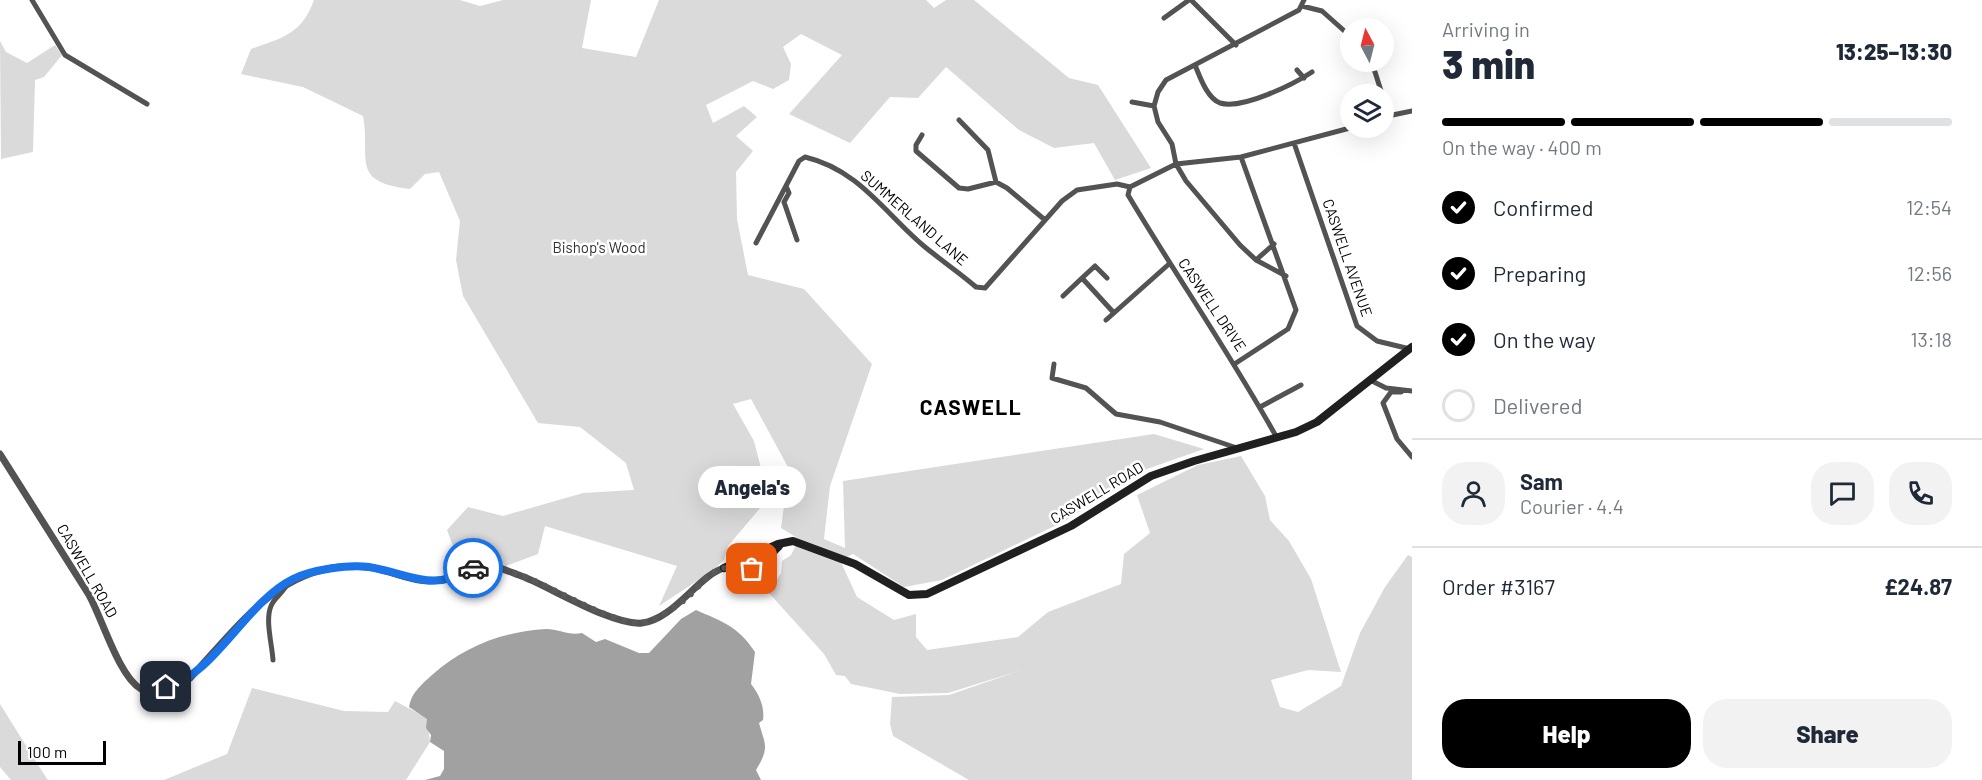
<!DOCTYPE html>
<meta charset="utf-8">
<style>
:root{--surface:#fff;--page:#f2f2f3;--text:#1f2937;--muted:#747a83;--line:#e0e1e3;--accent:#000}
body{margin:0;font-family:Barlow,sans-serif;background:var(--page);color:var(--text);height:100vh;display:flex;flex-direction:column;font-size:22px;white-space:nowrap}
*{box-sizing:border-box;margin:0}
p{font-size:20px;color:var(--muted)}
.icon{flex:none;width:33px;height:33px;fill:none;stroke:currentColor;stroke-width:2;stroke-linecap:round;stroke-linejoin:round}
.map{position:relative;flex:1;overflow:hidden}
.panel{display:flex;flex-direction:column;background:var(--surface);width:570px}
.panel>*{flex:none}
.needle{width:39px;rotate:353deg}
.buttons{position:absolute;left:1340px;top:18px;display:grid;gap:12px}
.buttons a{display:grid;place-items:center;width:54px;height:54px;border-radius:50%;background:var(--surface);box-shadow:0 6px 24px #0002;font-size:30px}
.scale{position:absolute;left:18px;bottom:15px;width:88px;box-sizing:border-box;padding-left:6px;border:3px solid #000;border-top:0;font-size:16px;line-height:21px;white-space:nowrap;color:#000;-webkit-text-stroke:4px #fff;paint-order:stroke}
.pin{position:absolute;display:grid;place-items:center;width:51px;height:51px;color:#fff;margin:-26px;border-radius:12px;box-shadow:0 3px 9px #0006}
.courier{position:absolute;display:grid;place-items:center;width:60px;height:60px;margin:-30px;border:4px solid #1a73e8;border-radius:50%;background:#fff;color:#222;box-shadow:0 2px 8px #0007}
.bubble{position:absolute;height:42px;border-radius:21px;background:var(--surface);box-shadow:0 6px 24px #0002;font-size:20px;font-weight:800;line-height:42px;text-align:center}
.summary em{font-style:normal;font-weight:800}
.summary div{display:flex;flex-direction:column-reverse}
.summary{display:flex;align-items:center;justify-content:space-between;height:102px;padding:0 30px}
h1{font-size:39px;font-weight:800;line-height:45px}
.bar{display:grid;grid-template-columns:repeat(4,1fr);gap:9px 6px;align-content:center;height:72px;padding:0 30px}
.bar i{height:8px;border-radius:4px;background:var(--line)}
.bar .on{background:var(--accent)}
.bar p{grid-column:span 4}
.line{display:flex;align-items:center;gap:15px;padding:0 30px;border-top:2px solid var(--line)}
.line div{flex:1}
.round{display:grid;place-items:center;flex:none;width:63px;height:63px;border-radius:24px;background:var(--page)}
ol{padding:0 30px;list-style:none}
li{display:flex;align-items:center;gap:18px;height:66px}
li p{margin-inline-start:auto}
li .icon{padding:6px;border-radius:50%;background:var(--accent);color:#fff;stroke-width:4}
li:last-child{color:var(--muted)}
li i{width:33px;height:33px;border:3px solid var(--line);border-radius:50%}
.primary-button{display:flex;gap:12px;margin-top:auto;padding:12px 30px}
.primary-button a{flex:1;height:69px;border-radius:24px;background:var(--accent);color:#fff;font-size:24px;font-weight:800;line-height:69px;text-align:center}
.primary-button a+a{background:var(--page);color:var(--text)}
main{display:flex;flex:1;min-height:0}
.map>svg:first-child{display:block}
</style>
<main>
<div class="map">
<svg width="1412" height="780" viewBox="0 0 1412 780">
<rect width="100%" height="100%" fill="#fff"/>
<path fill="#dadada" d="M314,0H460L480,6L503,0H591L582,48L636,57L659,0H926L934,8L946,0H974L1069,78L1098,85L1151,168L1115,180L1094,143L1054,148L1019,130L946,67L918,98L890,97L850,143L789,114L842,55L801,34L783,47L791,64L789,80L773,89L753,81L706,105L713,123L744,106L757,117L736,136L753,151L736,172L737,219L748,275L804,289L872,364L830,486L824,539L845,548L843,481L1154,434L1204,449L1147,469L1065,521L942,580L904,587L853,554L840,560L857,597L894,620L916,614V637L927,650L1018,637L1048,612L1121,584L1124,554L1150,533L1137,495L1198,465L1241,456L1265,496L1270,520L1289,541L1311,579L1341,672L1308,670L1271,680L1280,707L1298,712L1341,686L1360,633L1385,587L1408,555L1412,557V780H969L893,736L890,724L892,697L949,695L1022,670L948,693L900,694L851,684L845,676L836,675L824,654L769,593L781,573L782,561L791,555L799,539L781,528L789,469L751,399L733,404L754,441L763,476L761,507L728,546L724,560L712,571L659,606L677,566L545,526L538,554L506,566L490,562L462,570L447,530L468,507L503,516L583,493L634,490L626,463L580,427L538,423L463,296L456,260L460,221L439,172L425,174L410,189C349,182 371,158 363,116L303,87L241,74L251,49C282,38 302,34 314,0Z
M0,41L6,52L27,63L55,45L62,55L44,77L35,80L33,152L1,159Z
M252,688L344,711L388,712L395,701L427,718L430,742L406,780H164L227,754Z
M0,704L47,779L49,780H11L0,767Z"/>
<path fill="#a1a1a1" d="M696,610C723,622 738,626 755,652L751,684C759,694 765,707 763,720L759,723C765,745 770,747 756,770L761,780H425L440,776L444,769V751L430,742L431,735L426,728L427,719L409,707C411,693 422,684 432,675C465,646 502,632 546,629C559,629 569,636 582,633L596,642L605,639L639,653H649L681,619Z"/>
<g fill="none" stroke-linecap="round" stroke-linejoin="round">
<path stroke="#535353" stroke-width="5" d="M32,0L65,55L147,104
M1191,0L1236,45
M1302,6L1322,11L1350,36
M1164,18L1189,0
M1369,62L1375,72L1382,94
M1195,65C1200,77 1207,98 1220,103C1242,110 1294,84 1312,72
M1297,70L1304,78
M1383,97L1390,115
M1132,102L1154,106
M1383,117L1412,111
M959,120L988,150L996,182L1007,188L1045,220
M922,135L916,145V151L959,188L968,189L996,182
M1294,143L1357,326L1377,341L1410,349
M1130,187L1128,195C1177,277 1231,355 1277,438
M784,202L797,240
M784,202L789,193L786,186
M756,243L799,161L805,157C860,170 886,215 925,247C942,261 960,273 976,287L985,288L1062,201L1077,190L1117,184L1130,187L1176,164L1241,157L1350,128
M1256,260L1274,244
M1286,276L1256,260L1240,245L1186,181L1176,164L1172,144L1158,122L1154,106L1158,92L1166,80L1299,10L1304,0
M1107,278L1095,266L1082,278L1114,313
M1063,296L1082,278
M1106,320L1169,264
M1236,363L1288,329L1296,310L1241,157
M1054,364L1052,378L1086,388L1116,414L1160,422L1240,449
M1372,381L1386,388L1412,391
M1401,392H1391L1383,403L1397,439L1412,457
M1260,407L1301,385
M273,660C272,644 265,620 271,606C274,598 282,594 286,586"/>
<path stroke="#535353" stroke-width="7" d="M0,454L89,595C102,618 119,677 141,689C155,696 178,684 190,678C240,625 284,558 367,567C389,569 407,581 429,581C453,582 466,565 485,565C497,565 512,573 524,577C552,588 613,626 642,623C673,620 699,575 724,568"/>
<path stroke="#202020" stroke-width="8" d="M724,568L778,544L793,541L855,564L909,595L927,594L1071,526L1151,476L1194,461L1296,432L1317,422L1412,347
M728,568C757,570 760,566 779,546"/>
</g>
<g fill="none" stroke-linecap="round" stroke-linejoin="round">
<path stroke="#595959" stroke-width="6" stroke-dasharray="0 10.8" d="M473,568C508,554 594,620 637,623C652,624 678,606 689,596C699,587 707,574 720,569C729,566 742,570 752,569"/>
<path stroke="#1a73e8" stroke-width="8" d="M166,687C214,676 246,602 293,579C311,570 349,564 369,567C411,574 432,593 473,568"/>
</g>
<g text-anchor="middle" stroke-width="5" stroke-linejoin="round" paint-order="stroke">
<g font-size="15" fill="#000" stroke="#fff">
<text transform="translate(914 218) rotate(41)" y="5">SUMMERLAND LANE</text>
<text transform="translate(1347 258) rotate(71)" y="5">CASWELL AVENUE</text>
<text transform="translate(1212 305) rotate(56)" y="5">CASWELL DRIVE</text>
<text transform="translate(1097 493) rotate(-31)" y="5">CASWELL ROAD</text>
<text transform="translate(87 571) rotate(60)" y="5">CASWELL ROAD</text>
</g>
<g font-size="15" fill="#313131" stroke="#fff">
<text x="599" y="253">Bishop's Wood</text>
</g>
<g font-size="21" font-weight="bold" letter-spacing="1.5" fill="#000" stroke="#fff">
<text x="971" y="415">CASWELL</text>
</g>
</g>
</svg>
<div class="buttons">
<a><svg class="needle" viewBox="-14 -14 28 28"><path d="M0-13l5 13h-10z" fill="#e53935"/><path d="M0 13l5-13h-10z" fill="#747a83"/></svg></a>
<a><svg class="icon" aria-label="layers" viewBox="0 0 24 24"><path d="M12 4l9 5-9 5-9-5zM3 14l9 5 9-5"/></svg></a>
</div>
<div class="scale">100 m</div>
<div class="pin" style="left:752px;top:569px;background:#ea580c"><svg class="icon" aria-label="bag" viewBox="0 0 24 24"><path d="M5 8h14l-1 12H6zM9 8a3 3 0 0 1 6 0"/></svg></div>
<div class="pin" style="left:166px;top:687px;background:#1f2937"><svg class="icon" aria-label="home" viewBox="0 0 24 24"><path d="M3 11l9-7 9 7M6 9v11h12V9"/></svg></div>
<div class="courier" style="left:473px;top:568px"><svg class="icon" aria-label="car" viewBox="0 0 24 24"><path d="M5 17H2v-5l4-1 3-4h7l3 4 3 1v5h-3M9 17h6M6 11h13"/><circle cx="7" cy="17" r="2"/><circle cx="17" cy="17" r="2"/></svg></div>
<div class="bubble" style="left:698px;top:466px;width:108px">Angela's</div>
</div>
<section class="panel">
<div class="summary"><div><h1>3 min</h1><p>Arriving in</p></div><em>13:25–13:30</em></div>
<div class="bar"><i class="on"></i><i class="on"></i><i class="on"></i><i></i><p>On the way · 400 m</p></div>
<ol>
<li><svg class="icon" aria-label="check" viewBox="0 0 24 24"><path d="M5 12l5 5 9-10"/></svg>Confirmed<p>12:54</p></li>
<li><svg class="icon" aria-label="check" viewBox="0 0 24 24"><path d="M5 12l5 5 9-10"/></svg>Preparing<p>12:56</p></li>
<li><svg class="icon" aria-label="check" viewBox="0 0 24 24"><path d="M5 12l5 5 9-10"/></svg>On the way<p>13:18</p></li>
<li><i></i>Delivered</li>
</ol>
<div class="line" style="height:108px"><a class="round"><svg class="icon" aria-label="person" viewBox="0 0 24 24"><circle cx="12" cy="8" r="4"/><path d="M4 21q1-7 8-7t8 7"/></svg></a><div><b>Sam</b><p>Courier · 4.4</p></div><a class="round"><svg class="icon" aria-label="chat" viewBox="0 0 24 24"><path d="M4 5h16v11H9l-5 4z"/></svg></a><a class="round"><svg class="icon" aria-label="phone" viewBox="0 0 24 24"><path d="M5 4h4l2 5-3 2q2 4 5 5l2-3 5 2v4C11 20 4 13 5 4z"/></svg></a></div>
<div class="line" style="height:78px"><div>Order #3167</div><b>£24.87</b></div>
<div class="primary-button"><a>Help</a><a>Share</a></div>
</section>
</main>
